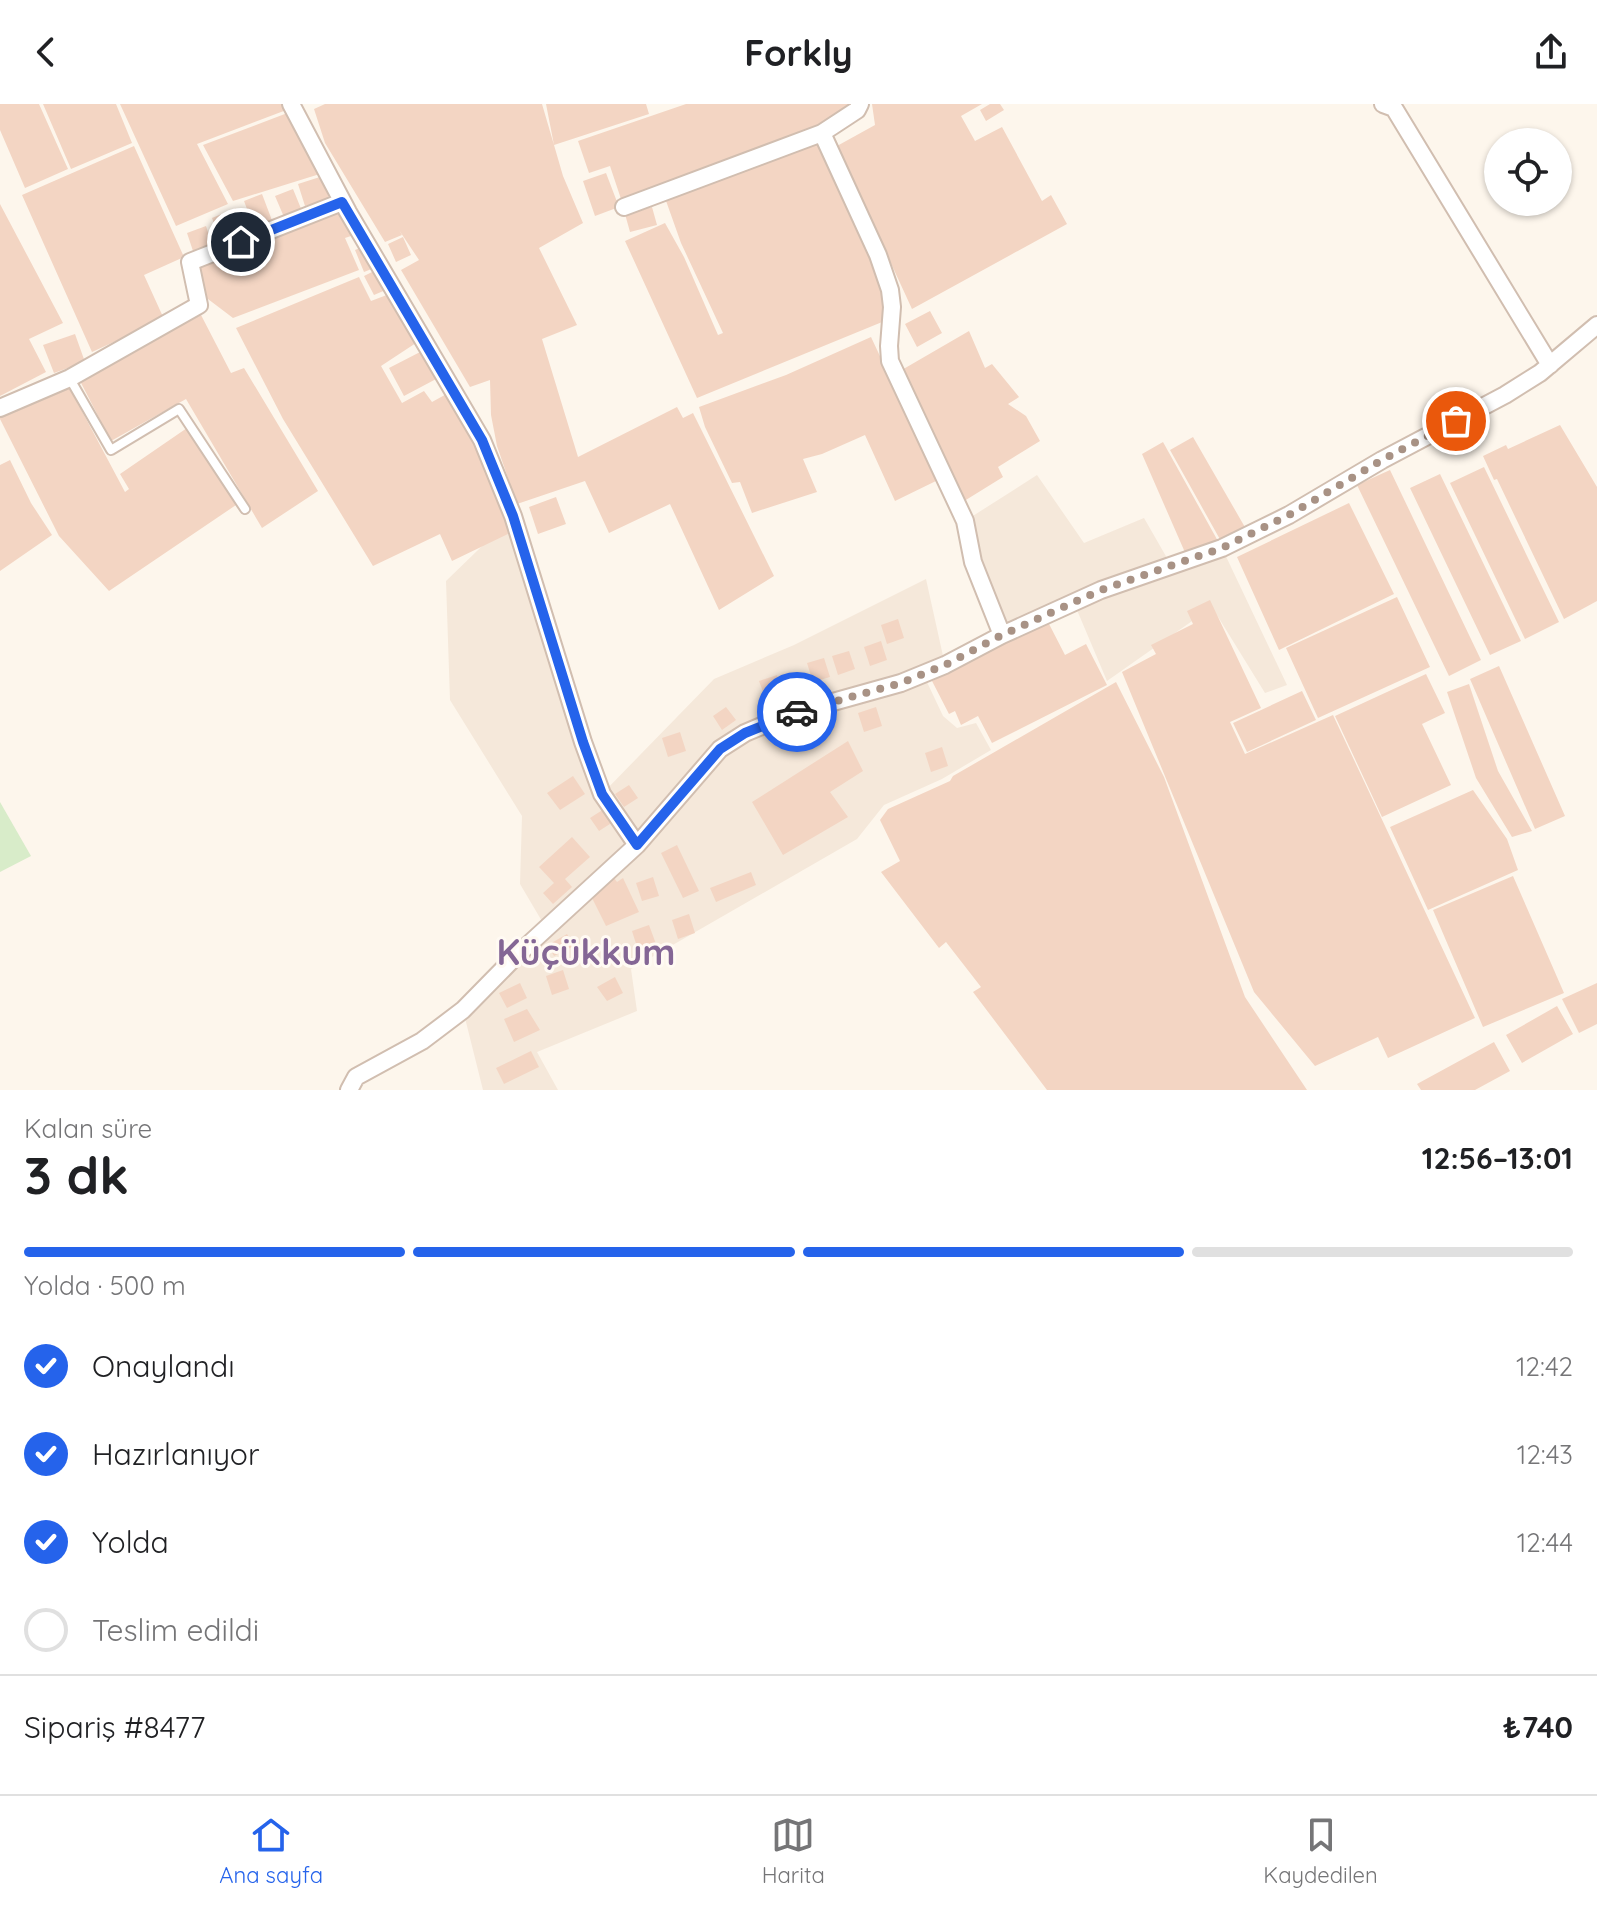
<!DOCTYPE html>
<html lang="tr">
<meta charset="utf-8">
<style>
:root{--surface:#fff;--page:#f2f2f2;--text:#202124;--muted:#757577;--line:#e0e0e0;--accent:#2563eb}
body{margin:0;font-family:Quicksand,sans-serif;background:var(--page);color:var(--text);height:100vh;display:flex;flex-direction:column;font-size:30px;white-space:nowrap}
*{box-sizing:border-box;margin:0}
p{font-size:26px;color:var(--muted)}
.icon{flex:none;width:44px;height:44px;fill:none;stroke:currentColor;stroke-width:2;stroke-linecap:round;stroke-linejoin:round}
.map{position:relative;height:986px;overflow:hidden}
.drawer{display:flex;flex-direction:column;background:var(--surface);flex:1}
.drawer>*{flex:none}
.tools{position:absolute;left:1484px;top:24px;display:grid;gap:16px}
.tools a{display:grid;place-items:center;width:88px;height:88px;border-radius:50%;background:var(--surface);box-shadow:0 2px 6px #0004;font-size:40px}
.pin{position:absolute;display:grid;place-items:center;width:68px;height:68px;color:#fff;margin:-34px;border:4px solid #fff;border-radius:50%;box-shadow:0 2px 8px #0007}
.courier{position:absolute;display:grid;place-items:center;width:80px;height:80px;margin:-40px;border:6px solid #2563eb;border-radius:50%;background:#fff;color:#222;box-shadow:0 2px 10px #0007}
.head em{font-style:normal;font-weight:700}
.head div{display:flex;flex-direction:column-reverse}
.head{display:flex;align-items:center;justify-content:space-between;height:136px;padding:0 24px}
h1{font-size:52px;font-weight:700;line-height:60px}
.bar{display:grid;grid-template-columns:repeat(4,1fr);gap:12px 8px;align-content:center;height:96px;padding:0 24px}
.bar i{height:10px;border-radius:6px;background:var(--line)}
.bar .on{background:var(--accent)}
.bar p{grid-column:span 4}
.line{display:flex;align-items:center;gap:20px;padding:0 24px;border-top:2px solid var(--line)}
.line div{flex:1}
ol{padding:0 24px;list-style:none}
li{display:flex;align-items:center;gap:24px;height:88px}
li p{margin-inline-start:auto}
li .icon{padding:8px;border-radius:50%;background:var(--accent);color:#fff;stroke-width:4}
li:last-child{color:var(--muted)}
li i{width:44px;height:44px;border:4px solid var(--line);border-radius:50%}
header{display:flex;justify-content:space-between;align-items:center;height:104px;padding:0 24px;background:var(--surface);font-size:36px;font-weight:700}
.dock{display:flex;justify-content:space-around;align-items:center;height:112px;border-top:2px solid var(--line);background:var(--surface);font-size:22px;color:var(--muted)}
.dock a{display:grid;justify-items:center;gap:4px}
.dock .on{color:var(--accent)}
.map>svg:first-child{display:block}
</style>
<header><svg class="icon" aria-label="back" viewBox="0 0 24 24"><path d="M15 5l-7 7 7 7"/></svg>Forkly<svg class="icon" aria-label="share" viewBox="0 0 24 24"><path d="M12 15V3M7 8l5-5 5 5M5 13v7h14v-7"/></svg></header>
<div class="map">
<svg width="1597" height="986" viewBox="0 0 1597 986">
<rect width="100%" height="100%" fill="#fdf6ec"/>
<path fill="#f5e8da" d="M1037,371L1084,439L1144,414L1171,461L1222,444L1287,581L1265,589L1212,503L1107,577L1074,499L1002,531L965,417Z
M513,412L602,690L714,575L794,541L926,475L945,561L926,576L943,612L957,624L976,619L991,646L942,675L884,701L857,735L631,865L637,907L537,948L558,986H483L463,906L546,824L520,780L522,712L450,596L446,477Z"/>
<path fill="#d8ecc9" d="M0,698L31,752L0,768Z"/>
<path fill="#f3d5c3" d="M0,0H39L68,65L25,84L0,26Z
M43,0H116L132,39L71,65Z
M120,0H286L289,5L197,40L228,100L176,122Z
M325,0H542L554,41L546,0H646L649,10L554,41L563,72L583,119L539,144L577,221L542,235L578,353L677,303L683,314L693,309L774,472L719,506L670,400L609,429L585,377L517,400L497,342L491,311L490,276L470,283L401,166L419,156L399,126L402,131L385,138L325,39L314,5Z
M686,0H856L821,21L622,98L610,62L589,69L578,37Z
M872,0H982L961,12L975,37L1002,23L1042,97L1051,91L1067,120L912,205L837,42L875,21Z
M990,0H1000L1004,6L986,17L980,6Z
M290,8L323,69L233,97L203,41Z
M817,37L826,50L885,183L887,216L697,294L625,137L665,119L684,153L718,231L723,229L681,139L665,94Z
M134,42L184,153L144,171L164,215L92,248L22,91Z
M606,69L619,103L595,112L583,77Z
M323,72L329,95L305,102L298,80Z
M293,85L302,107L284,113L275,92Z
M262,90L273,119L255,126L244,97Z
M0,100L63,219L29,235L46,268L0,292Z
M652,103L657,121L630,128L625,110Z
M236,104L245,127L220,136L212,114Z
M341,105L354,131L345,134L359,166L233,214L204,192L197,160Z
M206,122L212,141L193,147L187,129Z
M403,133L411,151L396,158L388,140Z
M365,142L374,164L364,168L355,146Z
M378,165L388,185L374,191L364,172Z
M359,173L371,197L392,189L419,237L381,262L402,299L424,287L432,298L452,287L516,426L452,457L440,430L373,462L283,315L236,224Z
M930,207L942,229L917,243L905,220Z
M201,211L231,269L244,264L318,387L262,424L186,295L111,337L79,275Z
M969,227L985,264L992,260L1019,293L1008,300L1026,312L1040,337L998,363L1003,373L961,399L900,267Z
M75,230L85,258L54,269L43,241Z
M871,233L938,376L895,397L865,331L822,350L803,355L817,388L752,409L740,378L732,379L705,323L699,303L786,271Z
M424,246L438,274L404,292L389,264Z
M67,279L125,388L129,385L120,370L187,324L236,401L109,487L59,432L0,315V309Z
M1560,321L1597,383V497L1564,515L1497,375L1494,376L1483,352L1506,341L1508,345Z
M1193,333L1246,425L1222,439L1170,346Z
M1163,338L1219,439L1187,453L1142,350Z
M10,356L31,399L52,431L0,467V361Z
M1484,363L1559,518L1525,535L1450,379Z
M1390,366L1481,556L1449,572L1357,381Z
M1440,370L1521,537L1490,551L1410,384Z
M556,393L566,420L538,430L529,403Z
M1349,399L1394,490L1279,546L1237,453Z
M1397,493L1430,563L1318,614L1286,544Z
M1210,496L1261,604L1230,618L1245,650L1333,611L1475,914L1388,954L1378,933L1315,962L1254,888L1122,568L1156,550L1151,541L1193,520L1187,507Z
M898,515L904,534L887,540L881,521Z
M1048,518L1065,551L1086,540L1107,581L992,639L978,612L961,621L955,607L949,610L932,577Z
M881,537L887,556L870,562L864,543Z
M849,547L855,565L838,571L832,552Z
M824,554L830,573L813,578L807,559Z
M1499,562L1565,712L1535,725L1470,575Z
M1426,570L1445,609L1422,620L1451,681L1382,713L1335,612Z
M777,571L783,590L766,596L759,577Z
M1116,578L1164,673L1245,893L1307,986H1047L973,888L981,883L946,838L939,844L881,768L900,757L880,716L888,705L950,677L953,672Z
M1469,580L1498,667L1532,727L1512,733L1476,674L1447,588Z
M1302,587L1316,616L1247,648L1233,619Z
M726,603L736,616L722,626L713,612Z
M876,603L882,622L864,628L858,609Z
M680,628L686,647L668,653L662,634Z
M848,637L863,667L830,688L848,713L783,751L752,698Z
M942,643L948,662L931,668L925,649Z
M573,672L585,690L560,706L547,689Z
M629,681L638,694L624,703L615,690Z
M1473,686L1507,735L1518,766L1428,806L1390,723Z
M604,705L613,718L599,727L590,714Z
M572,733L590,753L565,775L572,783L553,800L543,789L554,779L539,763Z
M677,741L699,787L683,794L661,749Z
M751,768L756,781L716,798L710,784Z
M1513,772L1564,889L1483,923L1433,806Z
M653,773L659,792L642,797L636,779Z
M614,774L617,778L623,774L639,808L606,822L591,792Z
M689,810L695,829L678,835L672,816Z
M649,821L656,840L638,846L632,827Z
M567,830L574,842L554,852L548,841Z
M563,866L569,885L552,891L546,872Z
M615,873L623,889L607,897L597,883Z
M520,879L527,894L507,904L499,889Z
M1597,879V920L1579,929L1562,895Z
M1557,902L1573,930L1522,959L1506,931Z
M527,905L540,926L514,938L504,915Z
M1494,938L1510,967L1475,986H1421L1417,980Z
M531,947L539,963L504,980L496,964Z"/>
<g fill="none" stroke-linecap="round" stroke-linejoin="round">
<g stroke="#d1beb0" stroke-width="12">
<path id="lane" d="M70,275L111,346L179,305L245,405"/>
</g>
<g stroke="#d1beb0" stroke-width="20">
<path id="street" d="M291,0L348,108L482,336L513,412L583,638L602,690L637,741
M1383,0L1394,4L1550,261
M822,29L878,151L890,186L892,203L889,242L890,257L965,417L973,458L1002,531
M624,103L822,29L857,6L860,0
M0,304L70,274L199,201L190,158L342,98
M349,986L356,973L422,937L463,906L515,853L637,741L720,645L745,629L790,610L901,579L945,561L1002,531L1101,486L1222,444L1289,411L1382,356L1505,291L1540,269L1597,221"/>
</g>
<use href="#lane" stroke="#fff" stroke-width="8"/>
<use href="#street" stroke="#fff" stroke-width="16"/>
</g>
<g fill="none" stroke-linecap="round" stroke-linejoin="round">
<path stroke="#a89285" stroke-width="8" stroke-dasharray="0 14.4" d="M797,608L901,579L945,561L1002,531L1101,486L1222,444L1289,411L1382,356L1456,317"/>
<path stroke="#2563eb" stroke-width="10" d="M241,138L342,98L482,336L513,412L583,638L602,690L637,741L720,645L745,629L797,608"/>
</g>
<g text-anchor="middle" stroke-width="6" stroke-linejoin="round" paint-order="stroke">
<g font-size="36" font-weight="bold" fill="#846695" stroke="#fffaf3">
<text x="586" y="861">Küçükkum</text>
</g>
</g>
</svg>
<div class="tools">
<a><svg class="icon" aria-label="locate" viewBox="0 0 24 24"><circle cx="12" cy="12" r="6"/><path d="M12 2v4M12 18v4M2 12h4M18 12h4"/></svg></a>
</div>
<div class="pin" style="left:1456px;top:317px;background:#ea580c"><svg class="icon" aria-label="bag" viewBox="0 0 24 24"><path d="M5 8h14l-1 12H6zM9 8a3 3 0 0 1 6 0"/></svg></div>
<div class="pin" style="left:241px;top:138px;background:#1f2937"><svg class="icon" aria-label="home" viewBox="0 0 24 24"><path d="M3 11l9-7 9 7M6 9v11h12V9"/></svg></div>
<div class="courier" style="left:797px;top:608px"><svg class="icon" aria-label="car" viewBox="0 0 24 24"><path d="M5 17H2v-5l4-1 3-4h7l3 4 3 1v5h-3M9 17h6M6 11h13"/><circle cx="7" cy="17" r="2"/><circle cx="17" cy="17" r="2"/></svg></div>
</div>
<section class="drawer">
<div class="head"><div><h1>3 dk</h1><p>Kalan süre</p></div><em>12:56–13:01</em></div>
<div class="bar"><i class="on"></i><i class="on"></i><i class="on"></i><i></i><p>Yolda · 500 m</p></div>
<ol>
<li><svg class="icon" aria-label="check" viewBox="0 0 24 24"><path d="M5 12l5 5 9-10"/></svg>Onaylandı<p>12:42</p></li>
<li><svg class="icon" aria-label="check" viewBox="0 0 24 24"><path d="M5 12l5 5 9-10"/></svg>Hazırlanıyor<p>12:43</p></li>
<li><svg class="icon" aria-label="check" viewBox="0 0 24 24"><path d="M5 12l5 5 9-10"/></svg>Yolda<p>12:44</p></li>
<li><i></i>Teslim edildi</li>
</ol>
<div class="line" style="height:104px"><div>Sipariş #8477</div><b>₺740</b></div>
</section>
<nav class="dock">
<a class="on"><svg class="icon" aria-label="home" viewBox="0 0 24 24"><path d="M3 11l9-7 9 7M6 9v11h12V9"/></svg>Ana sayfa</a>
<a><svg class="icon" aria-label="map" viewBox="0 0 24 24"><path d="M3 6l6-2 6 2 6-2v14l-6 2-6-2-6 2zM9 4v14M15 6v14"/></svg>Harita</a>
<a><svg class="icon" aria-label="saved" viewBox="0 0 24 24"><path d="M7 4h10v16l-5-4-5 4z"/></svg>Kaydedilen</a>
</nav>
